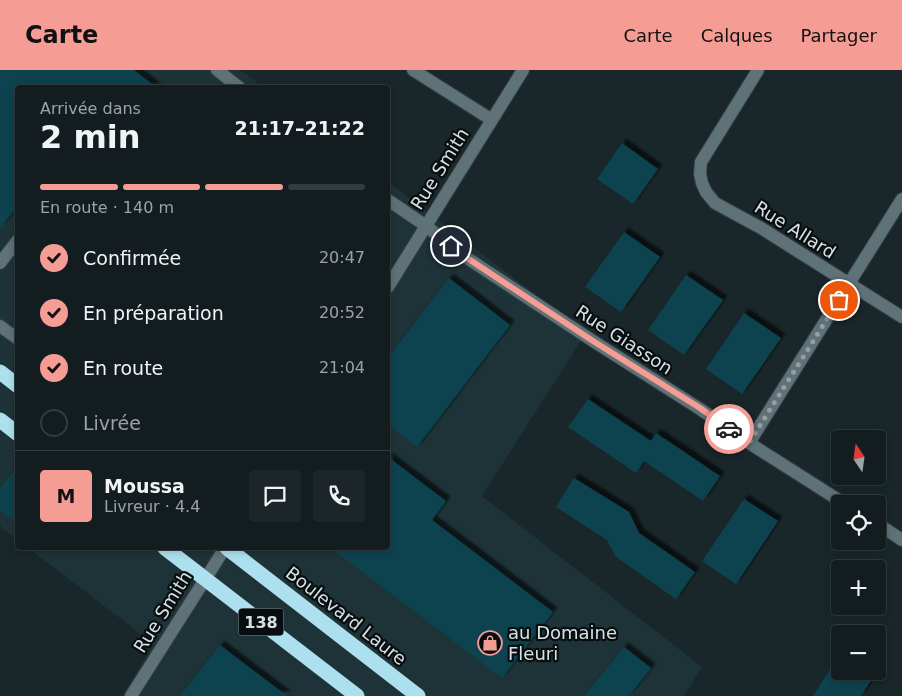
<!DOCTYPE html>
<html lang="fr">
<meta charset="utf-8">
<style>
:root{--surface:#131d20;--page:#1c2629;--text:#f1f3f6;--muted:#9da2a5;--line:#323b3e;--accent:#f59c95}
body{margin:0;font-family:"DejaVu Sans",sans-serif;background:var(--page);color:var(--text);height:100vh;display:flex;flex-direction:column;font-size:19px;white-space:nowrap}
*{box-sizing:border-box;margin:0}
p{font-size:16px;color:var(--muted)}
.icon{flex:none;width:28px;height:28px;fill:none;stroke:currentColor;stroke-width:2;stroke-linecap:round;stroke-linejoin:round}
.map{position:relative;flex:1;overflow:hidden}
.sheet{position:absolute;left:15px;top:15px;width:375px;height:465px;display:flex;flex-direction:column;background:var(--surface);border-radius:5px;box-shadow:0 2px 8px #0003,0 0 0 1px var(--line)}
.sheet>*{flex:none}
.needle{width:32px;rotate:347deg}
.controls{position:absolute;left:831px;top:360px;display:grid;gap:10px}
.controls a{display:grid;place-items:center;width:55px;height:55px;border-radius:5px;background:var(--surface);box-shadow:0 2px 8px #0003,0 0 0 1px var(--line);font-size:25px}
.pin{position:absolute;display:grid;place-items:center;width:42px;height:42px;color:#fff;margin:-21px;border:2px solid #fff;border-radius:50%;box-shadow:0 1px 5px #0007}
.courier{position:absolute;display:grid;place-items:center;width:50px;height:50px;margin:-25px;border:4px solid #f59c95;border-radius:50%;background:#fff;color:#222;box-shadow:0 1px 6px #0007}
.headline em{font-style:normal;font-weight:800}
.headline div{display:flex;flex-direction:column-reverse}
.headline{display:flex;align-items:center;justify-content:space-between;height:85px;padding:0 25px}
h1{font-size:32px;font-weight:800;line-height:38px}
.bar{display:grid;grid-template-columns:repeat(4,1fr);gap:8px 5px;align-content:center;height:60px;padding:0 25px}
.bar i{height:6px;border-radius:4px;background:var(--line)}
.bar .active{background:var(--accent)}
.bar p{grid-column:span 4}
.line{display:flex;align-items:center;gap:12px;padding:0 25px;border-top:1px solid var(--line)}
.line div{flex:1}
.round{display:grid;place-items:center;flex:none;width:52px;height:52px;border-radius:5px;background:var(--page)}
ol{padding:0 25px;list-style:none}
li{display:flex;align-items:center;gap:15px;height:55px}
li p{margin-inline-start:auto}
li .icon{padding:5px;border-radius:50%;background:var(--accent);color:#111;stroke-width:4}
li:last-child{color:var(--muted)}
li i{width:28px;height:28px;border:2px solid var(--line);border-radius:50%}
header{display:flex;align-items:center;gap:30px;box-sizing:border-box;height:70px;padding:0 25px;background:var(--accent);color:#111}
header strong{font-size:24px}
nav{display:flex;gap:28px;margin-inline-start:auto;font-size:18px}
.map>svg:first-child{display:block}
</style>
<header>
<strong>Carte</strong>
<nav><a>Carte</a><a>Calques</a><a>Partager</a></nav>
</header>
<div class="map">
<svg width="902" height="626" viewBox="0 0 902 626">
<defs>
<filter id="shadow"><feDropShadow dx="4.5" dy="-4.5" stdDeviation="1" flood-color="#0009"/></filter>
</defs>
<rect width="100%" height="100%" fill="#19272a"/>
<path fill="#1d3338" d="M0,0H240L263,17L18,18L17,470L0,456Z
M388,112L586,263L482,426L702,597L684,626H122L154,574L28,478H388Z"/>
<path fill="#0f434f" filter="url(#shadow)" d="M0,0H134L157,18H18V136L0,158Z
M622,73L658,99L633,134L597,109Z
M624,162L660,187L621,242L585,217Z
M686,205L723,230L684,285L648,260Z
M449,208L510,255L417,377L388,354V288Z
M744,243L781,268L742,324L706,299Z
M588,329L651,371L656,363L720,406L703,431L644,391L636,403L568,357Z
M388,387L446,431L432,450L553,542L502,608L331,478H388Z
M18,396V454L0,440V418Z
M574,408L629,442L639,463L695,502L676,529L616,487L607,470L556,437Z
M744,429L778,451L736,514L702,491Z
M220,575L287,626H180Z
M624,577L651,598L629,626H584Z
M840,583V601H877L861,626H813Z"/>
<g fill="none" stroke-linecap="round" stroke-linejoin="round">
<g stroke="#344144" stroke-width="14">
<path id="minor" d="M217,0L240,18
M413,0L492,50
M758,0L701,92L700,104L702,113L706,122L715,133L761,158L902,247
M388,130L426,156L464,186L593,271L700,339L749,373L845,434
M0,193L18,170
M388,217L523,0
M0,256L18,269
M749,373L902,129
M878,454L902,470
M131,626L225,478"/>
</g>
<g stroke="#344144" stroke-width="16">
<path id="highway" d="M0,302L18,316
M0,350L18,364
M165,478L357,626
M227,478L418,626"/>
</g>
<use href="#minor" stroke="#5e7277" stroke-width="12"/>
<use href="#highway" stroke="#ace0ee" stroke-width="15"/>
</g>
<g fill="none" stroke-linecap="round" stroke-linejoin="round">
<path stroke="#949fa2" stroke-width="5" stroke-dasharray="0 9" d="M729,359L749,373L839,230"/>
<path stroke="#f59c95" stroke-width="6" d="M451,176L464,186L593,271L700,338L729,359"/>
</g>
<defs>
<g id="shop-ring" transform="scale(1.25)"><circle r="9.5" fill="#080e10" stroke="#f59c95" stroke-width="1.5"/><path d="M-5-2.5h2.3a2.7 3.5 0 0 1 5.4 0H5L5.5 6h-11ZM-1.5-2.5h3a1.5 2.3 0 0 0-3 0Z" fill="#f59c95"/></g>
</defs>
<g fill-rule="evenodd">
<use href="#shop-ring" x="490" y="573"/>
</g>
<g text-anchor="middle" stroke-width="4.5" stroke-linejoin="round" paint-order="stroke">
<rect fill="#080e10" stroke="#99a1a3" stroke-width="1" x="238.5" y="538.5" width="45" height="27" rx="4"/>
<g font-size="16" font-weight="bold" fill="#d7e0e2">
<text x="261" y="558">138</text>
</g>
<g font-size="18" fill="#d7e0e2" stroke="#080e10">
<text transform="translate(440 99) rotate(-58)" y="6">Rue Smith</text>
<text transform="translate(795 160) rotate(32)" y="6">Rue Allard</text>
<text transform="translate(624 270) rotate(33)" y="6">Rue Giasson</text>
<text transform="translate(163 542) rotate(-58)" y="6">Rue Smith</text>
<text transform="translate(346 546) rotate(38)" y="6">Boulevard Laure</text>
</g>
<g font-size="18" fill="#d7e0e2" stroke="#080e10" text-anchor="start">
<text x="508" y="569">au Domaine<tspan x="508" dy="21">Fleuri</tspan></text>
</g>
</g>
</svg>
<div class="controls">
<a><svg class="needle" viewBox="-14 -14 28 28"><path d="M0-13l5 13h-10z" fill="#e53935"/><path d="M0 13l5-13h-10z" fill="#9da2a5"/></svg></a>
<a><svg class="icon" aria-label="locate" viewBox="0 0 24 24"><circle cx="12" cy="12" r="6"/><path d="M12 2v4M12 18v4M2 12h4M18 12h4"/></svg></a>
<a>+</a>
<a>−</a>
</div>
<div class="pin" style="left:839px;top:230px;background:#ea580c"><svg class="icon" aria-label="bag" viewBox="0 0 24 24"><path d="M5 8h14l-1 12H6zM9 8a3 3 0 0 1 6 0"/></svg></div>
<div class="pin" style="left:451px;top:176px;background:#1f2937"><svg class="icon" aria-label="home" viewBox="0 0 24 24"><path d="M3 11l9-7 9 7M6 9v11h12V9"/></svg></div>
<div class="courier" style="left:729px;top:359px"><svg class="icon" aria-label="car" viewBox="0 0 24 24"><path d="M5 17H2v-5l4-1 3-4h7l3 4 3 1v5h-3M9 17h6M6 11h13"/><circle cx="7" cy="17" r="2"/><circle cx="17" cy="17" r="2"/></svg></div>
<section class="sheet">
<div class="headline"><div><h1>2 min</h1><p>Arrivée dans</p></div><em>21:17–21:22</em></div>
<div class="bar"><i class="active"></i><i class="active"></i><i class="active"></i><i></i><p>En route · 140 m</p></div>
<ol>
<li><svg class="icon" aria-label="check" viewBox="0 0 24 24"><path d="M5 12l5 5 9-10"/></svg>Confirmée<p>20:47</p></li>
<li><svg class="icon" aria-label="check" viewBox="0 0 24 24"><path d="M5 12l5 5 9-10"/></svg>En préparation<p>20:52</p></li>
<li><svg class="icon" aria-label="check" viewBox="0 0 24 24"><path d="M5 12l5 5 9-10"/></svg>En route<p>21:04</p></li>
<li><i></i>Livrée</li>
</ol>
<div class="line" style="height:90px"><b class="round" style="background:var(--accent);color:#111">M</b><div><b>Moussa</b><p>Livreur · 4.4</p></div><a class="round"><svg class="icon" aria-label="chat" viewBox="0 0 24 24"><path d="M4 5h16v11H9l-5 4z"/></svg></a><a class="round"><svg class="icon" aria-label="phone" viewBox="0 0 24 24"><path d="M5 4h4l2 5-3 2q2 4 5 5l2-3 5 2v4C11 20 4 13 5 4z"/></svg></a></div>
</section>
</div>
